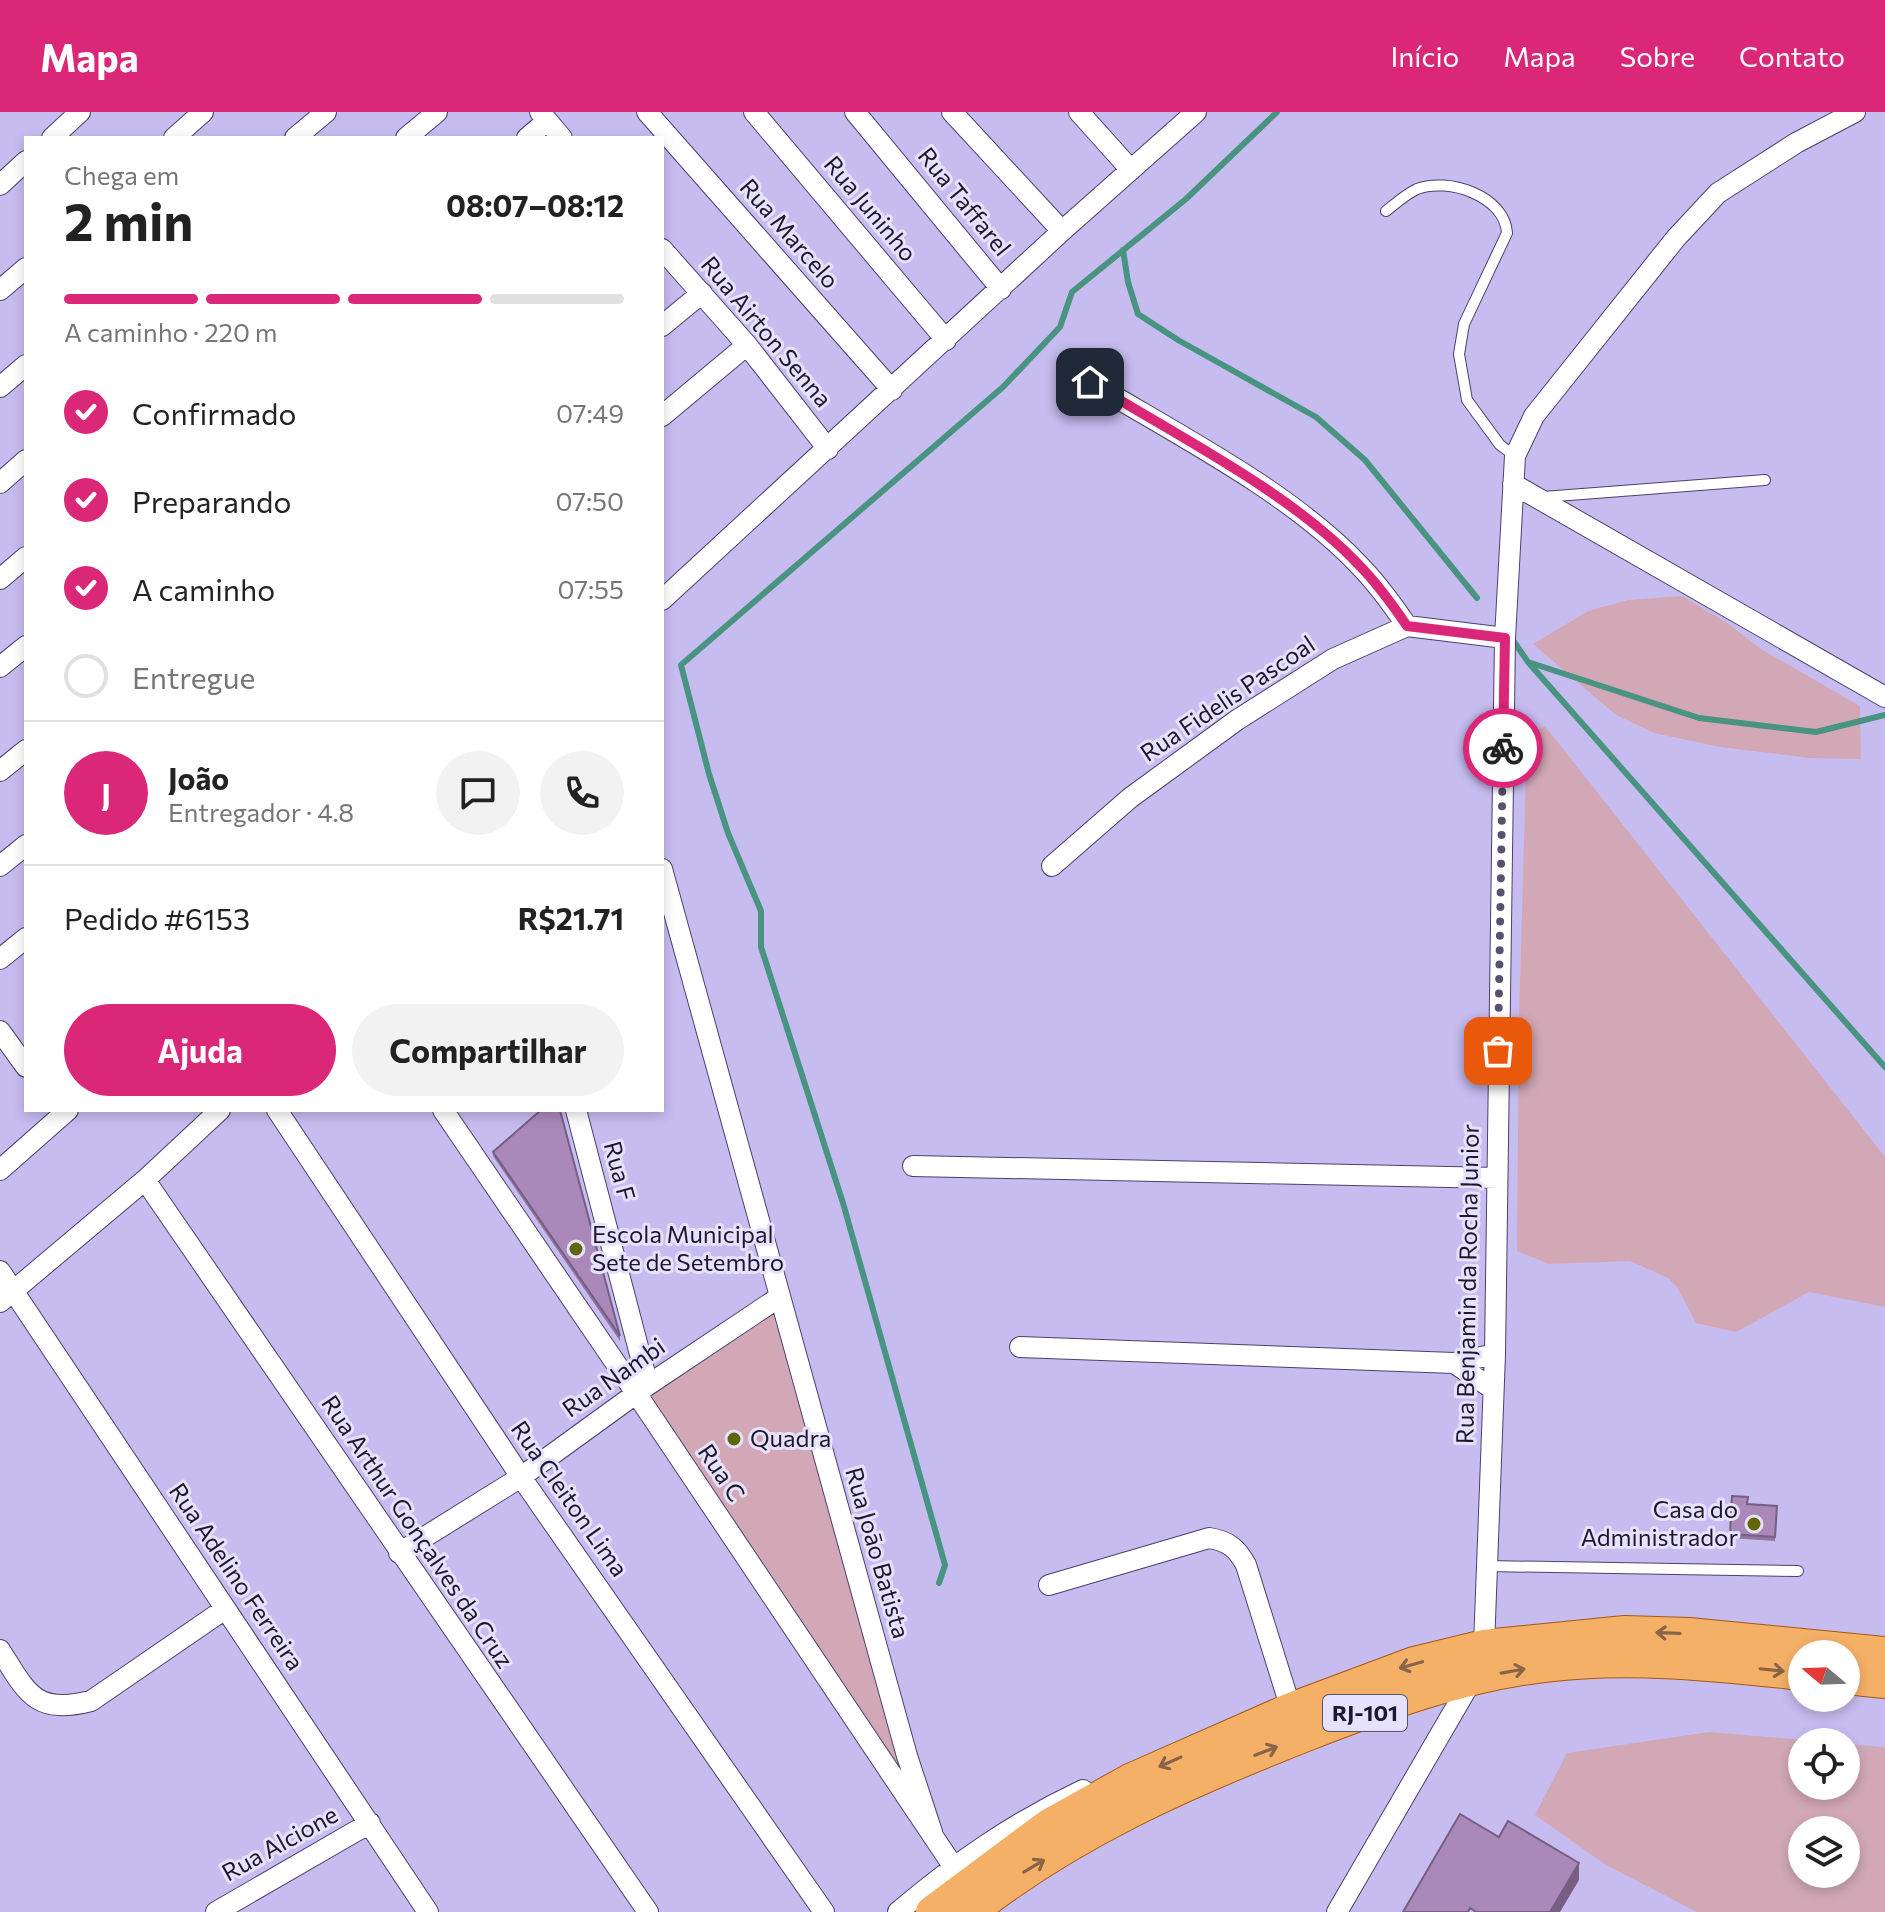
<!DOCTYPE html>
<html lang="pt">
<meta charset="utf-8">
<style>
:root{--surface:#fff;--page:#f2f2f2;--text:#222;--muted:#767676;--line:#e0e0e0;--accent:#db2777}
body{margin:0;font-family:Commissioner,sans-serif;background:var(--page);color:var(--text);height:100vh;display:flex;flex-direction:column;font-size:30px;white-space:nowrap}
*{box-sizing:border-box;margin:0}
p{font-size:26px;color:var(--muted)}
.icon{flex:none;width:44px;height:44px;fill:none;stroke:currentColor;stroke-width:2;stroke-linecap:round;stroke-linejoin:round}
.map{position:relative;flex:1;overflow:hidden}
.panel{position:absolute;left:24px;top:24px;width:640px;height:976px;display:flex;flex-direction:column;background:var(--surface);border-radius:0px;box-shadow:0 4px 12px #0003}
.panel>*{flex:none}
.needle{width:52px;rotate:289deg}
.tools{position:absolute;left:1788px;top:1528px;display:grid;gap:16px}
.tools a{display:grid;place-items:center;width:72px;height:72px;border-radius:50%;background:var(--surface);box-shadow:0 4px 12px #0003;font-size:40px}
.pin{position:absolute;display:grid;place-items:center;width:68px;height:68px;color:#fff;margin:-34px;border-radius:16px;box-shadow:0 4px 12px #0006}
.courier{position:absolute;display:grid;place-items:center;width:80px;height:80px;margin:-40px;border:6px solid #db2777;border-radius:50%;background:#fff;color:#222;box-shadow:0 2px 10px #0007}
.head em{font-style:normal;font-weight:700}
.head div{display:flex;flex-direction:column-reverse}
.head{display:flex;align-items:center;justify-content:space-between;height:136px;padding:0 40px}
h1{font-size:52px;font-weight:700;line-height:60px}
.bar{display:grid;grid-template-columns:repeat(4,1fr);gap:12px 8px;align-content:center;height:96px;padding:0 40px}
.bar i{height:10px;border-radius:6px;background:var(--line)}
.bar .selected{background:var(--accent)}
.bar p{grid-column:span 4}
.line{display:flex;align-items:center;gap:20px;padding:0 40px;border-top:2px solid var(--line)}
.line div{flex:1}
.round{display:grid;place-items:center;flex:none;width:84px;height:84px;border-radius:42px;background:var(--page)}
ol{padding:0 40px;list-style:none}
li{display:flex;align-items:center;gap:24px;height:88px}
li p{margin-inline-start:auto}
li .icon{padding:8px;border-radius:50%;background:var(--accent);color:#fff;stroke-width:4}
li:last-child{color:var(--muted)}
li i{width:44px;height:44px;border:4px solid var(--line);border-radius:50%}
.primary-button{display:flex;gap:16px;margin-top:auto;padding:16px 40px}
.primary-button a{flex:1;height:92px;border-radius:48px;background:var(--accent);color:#fff;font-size:32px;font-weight:700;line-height:92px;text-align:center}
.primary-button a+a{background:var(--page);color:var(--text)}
header{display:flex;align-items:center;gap:48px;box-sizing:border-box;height:112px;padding:0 40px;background:var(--accent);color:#fff}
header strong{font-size:38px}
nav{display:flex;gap:44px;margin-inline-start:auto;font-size:28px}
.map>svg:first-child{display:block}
</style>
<header>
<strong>Mapa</strong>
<nav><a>Início</a><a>Mapa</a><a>Sobre</a><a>Contato</a></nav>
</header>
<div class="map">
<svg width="1885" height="1800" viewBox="0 0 1885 1800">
<rect width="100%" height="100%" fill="#c7bcf0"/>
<path fill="#d2a8b7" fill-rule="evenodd" d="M1682,484L1726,510L1761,537L1860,594L1861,647L1810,646L1720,635L1654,621L1616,603L1533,532L1588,499L1628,488Z
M1545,614L1885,1045V1195L1809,1180L1736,1220L1696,1211L1677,1175L1668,1166L1630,1149L1549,1152L1517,1139L1519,907L1527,622Z
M779,1189L917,1697L643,1283Z
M1709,1620L1827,1630H1802V1674H1846V1632L1885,1635V1800H1697L1606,1753L1535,1703L1567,1641ZM1846,1718V1762H1802V1718Z"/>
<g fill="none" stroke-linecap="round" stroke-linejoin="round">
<path stroke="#489481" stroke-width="6" d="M1123,138L1128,170L1138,202L1178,228L1316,305L1365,348L1477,486
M1512,527L1528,550L1885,955
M1528,550L1699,606L1816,620L1885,603
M939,1471L945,1453L843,1091L761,835V799L728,721L709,662L681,553L1003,275L1060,215L1072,180L1186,87L1277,0"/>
<g stroke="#4c406d" stroke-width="12">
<path id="service" d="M1386,99C1395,92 1406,82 1417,77C1448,65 1505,84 1507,121L1464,212L1459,242L1467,288L1500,333L1515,344
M1543,385L1765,368
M1487,1454L1798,1459"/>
</g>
<g stroke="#4c406d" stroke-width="22">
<path id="minor" d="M540,0L562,26
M647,0L892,278
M754,0L946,228
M855,0L1001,177
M952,0L1062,119
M1079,0L1131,58
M52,26L80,0
M174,26L203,0
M295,26L326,0
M406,26L437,0
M527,26L547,9
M0,73L26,49
M662,137L747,233L828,337
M0,178L26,156
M662,214L702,181
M1090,270C1176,322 1290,380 1358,452C1377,471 1392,492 1407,514
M0,275L26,253
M662,304L747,233
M0,371L26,348
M1513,372L1885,585
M0,467L26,445
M662,488L1062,119L1196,0
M0,555L26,534
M0,659L26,638
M0,754L26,733
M1052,754L1130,686L1237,608L1333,547L1407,514L1505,526
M662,757L907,1644L932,1720
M0,847L26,826
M0,919L26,955
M277,998L521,1365L824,1800
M443,998L636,1281L953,1754
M576,998L648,1273
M913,1054L1497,1066
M0,1058L68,998
M145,1068L648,1800
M0,1159L428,1800
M0,1190L145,1068L220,998
M1020,1235L1454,1251L1495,1242
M1454,1251L1493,1277
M399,1441L521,1365L648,1273L778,1186
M1049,1473L1209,1426C1228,1429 1237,1436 1246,1453L1291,1597
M0,1538C27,1581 35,1603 91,1589L225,1497
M216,1800L370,1711
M898,1800C957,1750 1013,1711 1083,1678
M1337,1800L1473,1566L1484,1534L1495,1242L1505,526L1515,344L1534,304L1676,126L1718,81L1796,31L1855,0"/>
</g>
<g stroke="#a55810" stroke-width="34">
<path id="primary" d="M1846,1566L1885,1570
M932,1800L1049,1713L1130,1668L1291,1597L1414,1551L1484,1534L1625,1520L1689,1522L1885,1541
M971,1800C1072,1720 1187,1670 1306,1623C1383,1593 1461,1564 1543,1554C1630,1543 1716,1553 1802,1562"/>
</g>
<use href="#service" stroke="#fff" stroke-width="10"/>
<use href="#minor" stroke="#fff" stroke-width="20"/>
<use href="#primary" stroke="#f5b067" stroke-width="32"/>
</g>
<path fill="#9275a0" d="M493,1040L620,1224V1229L493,1044Z
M1732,1384L1748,1392L1777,1394L1775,1429L1730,1426Z"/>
<path fill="#775f82" d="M1579,1751V1768L1560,1800H1550Z"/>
<path fill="#aa88ba" stroke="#775f82" stroke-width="2" d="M541,998H560L620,1224L493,1040Z
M1732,1384L1748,1385L1747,1392L1777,1394L1775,1425L1730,1422Z
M1460,1702L1499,1725L1508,1709L1579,1751L1550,1800H1476L1470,1796L1468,1800H1403Z"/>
<defs><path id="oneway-shaft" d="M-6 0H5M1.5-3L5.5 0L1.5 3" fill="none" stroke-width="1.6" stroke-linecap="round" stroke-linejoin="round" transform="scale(2)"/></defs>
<g stroke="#896449">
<use href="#oneway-shaft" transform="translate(1668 1521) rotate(-178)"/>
<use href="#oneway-shaft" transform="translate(1411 1553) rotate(164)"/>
<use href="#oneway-shaft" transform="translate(1772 1558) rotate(6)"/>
<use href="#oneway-shaft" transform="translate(1513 1559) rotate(-10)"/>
<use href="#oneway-shaft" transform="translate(1266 1639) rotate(-21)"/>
<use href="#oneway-shaft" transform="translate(1170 1650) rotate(156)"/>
<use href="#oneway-shaft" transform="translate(1034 1754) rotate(-31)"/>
</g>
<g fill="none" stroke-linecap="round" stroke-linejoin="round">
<path stroke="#585170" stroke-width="8" stroke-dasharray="0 14.4" d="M1498,939L1503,636"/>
<path stroke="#db2777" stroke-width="10" d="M1090,270C1175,323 1290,380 1358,452C1377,471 1392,492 1407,514L1505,526L1503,636"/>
</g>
<g fill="#5f6606" stroke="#e6e1fc" stroke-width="3">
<circle cx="576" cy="1137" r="8"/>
<circle cx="734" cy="1327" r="8"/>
<circle cx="1754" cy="1412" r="8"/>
</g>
<g text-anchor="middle" stroke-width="6" stroke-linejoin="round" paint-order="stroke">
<rect fill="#e6e1fc" stroke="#59546a" stroke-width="2" x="1323" y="1583" width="84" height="36" rx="6"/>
<g font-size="22" font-weight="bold" fill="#1d182b">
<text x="1365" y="1609">RJ-101</text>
</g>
<g font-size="24" fill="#1d182b" stroke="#e6e1fc">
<text transform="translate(964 90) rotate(51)" y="8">Rua Taffarel</text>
<text transform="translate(870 97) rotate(50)" y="8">Rua Juninho</text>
<text transform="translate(789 122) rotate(49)" y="8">Rua Marcelo</text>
<text transform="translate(766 220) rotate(50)" y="8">Rua Airton Senna</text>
<text transform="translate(1228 587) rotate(-34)" y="8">Rua Fidelis Pascoal</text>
<text transform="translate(619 1059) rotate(75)" y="8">Rua F</text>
<text transform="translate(1468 1172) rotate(-89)" y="8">Rua Benjamin da Rocha Junior</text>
<text transform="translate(614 1266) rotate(-35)" y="8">Rua Nambi</text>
<text transform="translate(721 1361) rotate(56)" y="8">Rua C</text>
<text transform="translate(569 1387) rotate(55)" y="8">Rua Cleiton Lima</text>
<text transform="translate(417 1420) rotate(56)" y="8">Rua Arthur Gonçalves da Cruz</text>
<text transform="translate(877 1441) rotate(74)" y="8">Rua Joāo Batista</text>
<text transform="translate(236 1465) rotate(56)" y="8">Rua Adelino Ferreira</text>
<text transform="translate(280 1732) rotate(-29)" y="8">Rua Alcione</text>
</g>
<g font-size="24" fill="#1d182b" stroke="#e6e1fc" text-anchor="start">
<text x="592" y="1131">Escola Municipal<tspan x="592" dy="28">Sete de Setembro</tspan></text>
<text x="750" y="1335">Quadra</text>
<text x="1738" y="1406" text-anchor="end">Casa do<tspan x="1738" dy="28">Administrador</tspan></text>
</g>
</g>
</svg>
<div class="tools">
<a><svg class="needle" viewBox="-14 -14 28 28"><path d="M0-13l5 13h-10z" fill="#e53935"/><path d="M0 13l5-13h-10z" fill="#767676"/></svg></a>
<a><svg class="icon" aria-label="locate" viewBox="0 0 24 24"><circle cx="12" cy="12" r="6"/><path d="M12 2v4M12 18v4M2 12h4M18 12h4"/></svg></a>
<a><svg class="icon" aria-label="layers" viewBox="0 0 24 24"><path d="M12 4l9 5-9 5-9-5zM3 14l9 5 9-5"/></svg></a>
</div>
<div class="pin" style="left:1498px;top:939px;background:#ea580c"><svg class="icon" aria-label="bag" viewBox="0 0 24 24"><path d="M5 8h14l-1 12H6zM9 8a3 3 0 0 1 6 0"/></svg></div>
<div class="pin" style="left:1090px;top:270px;background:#1f2937"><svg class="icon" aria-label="home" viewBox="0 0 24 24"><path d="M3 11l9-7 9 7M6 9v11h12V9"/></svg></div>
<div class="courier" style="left:1503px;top:636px"><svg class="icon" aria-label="bike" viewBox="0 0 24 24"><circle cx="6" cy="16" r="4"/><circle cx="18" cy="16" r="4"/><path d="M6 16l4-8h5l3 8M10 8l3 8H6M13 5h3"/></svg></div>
<section class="panel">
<div class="head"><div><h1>2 min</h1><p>Chega em</p></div><em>08:07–08:12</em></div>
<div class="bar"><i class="selected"></i><i class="selected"></i><i class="selected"></i><i></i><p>A caminho · 220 m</p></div>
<ol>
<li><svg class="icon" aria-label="check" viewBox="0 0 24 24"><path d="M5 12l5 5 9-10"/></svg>Confirmado<p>07:49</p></li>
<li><svg class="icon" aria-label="check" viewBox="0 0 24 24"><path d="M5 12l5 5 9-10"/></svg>Preparando<p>07:50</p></li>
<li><svg class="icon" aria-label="check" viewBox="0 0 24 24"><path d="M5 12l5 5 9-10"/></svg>A caminho<p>07:55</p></li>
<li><i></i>Entregue</li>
</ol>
<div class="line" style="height:144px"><b class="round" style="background:var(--accent);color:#fff">J</b><div><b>João</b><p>Entregador · 4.8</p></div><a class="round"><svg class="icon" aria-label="chat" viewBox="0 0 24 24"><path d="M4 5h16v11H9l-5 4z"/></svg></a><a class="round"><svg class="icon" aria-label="phone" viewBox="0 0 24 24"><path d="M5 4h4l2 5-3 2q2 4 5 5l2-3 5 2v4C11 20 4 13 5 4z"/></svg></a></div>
<div class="line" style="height:104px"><div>Pedido #6153</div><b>R$21.71</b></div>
<div class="primary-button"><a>Ajuda</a><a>Compartilhar</a></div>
</section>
</div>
